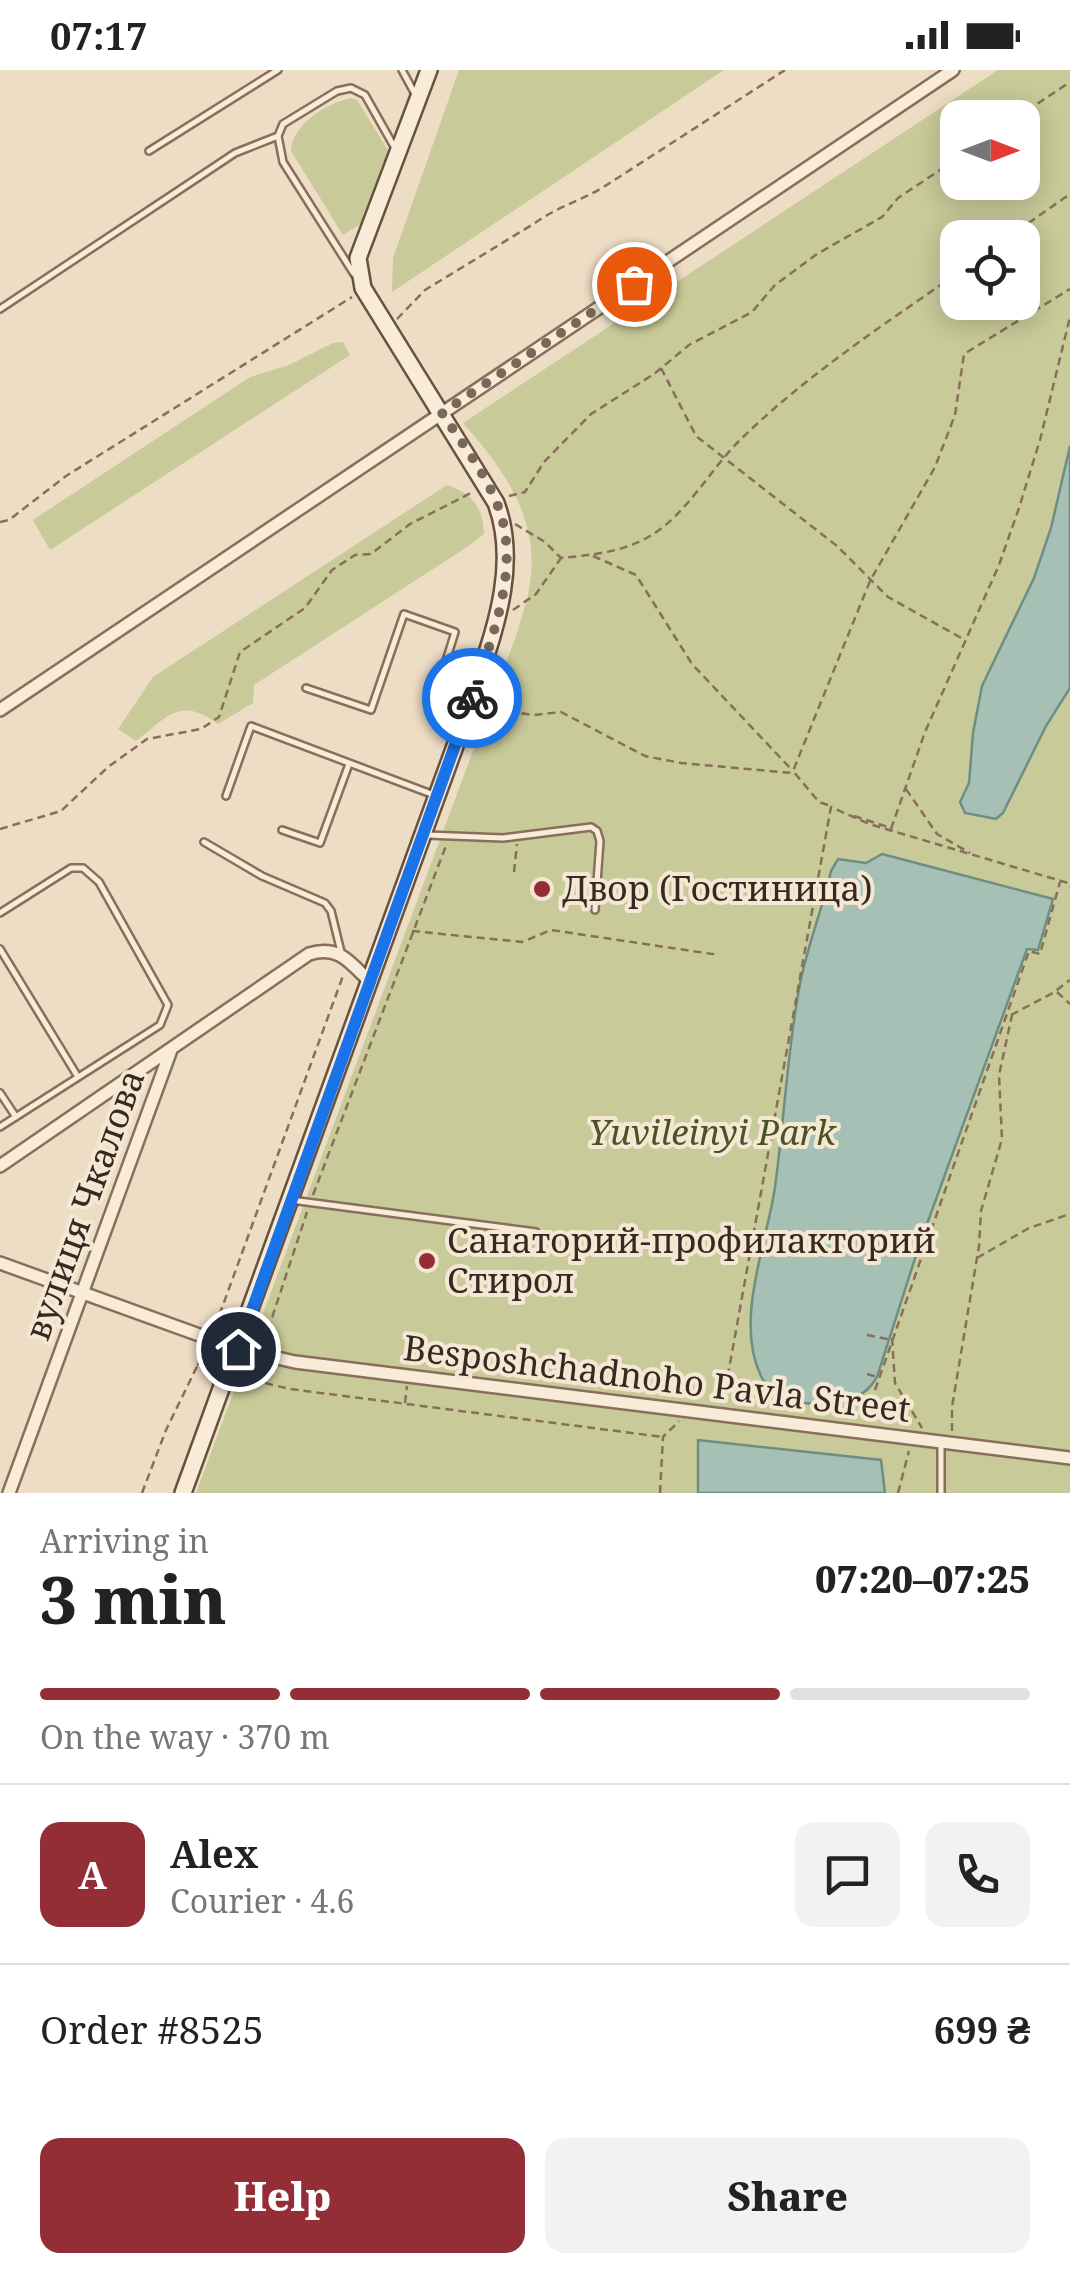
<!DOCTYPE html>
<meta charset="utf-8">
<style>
:root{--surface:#fff;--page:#f2f2f2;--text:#222;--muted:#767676;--line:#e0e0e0;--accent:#932e37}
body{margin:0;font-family:"Noto Serif",serif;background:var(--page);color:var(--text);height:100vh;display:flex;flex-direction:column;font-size:38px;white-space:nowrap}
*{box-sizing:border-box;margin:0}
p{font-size:32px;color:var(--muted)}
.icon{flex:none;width:55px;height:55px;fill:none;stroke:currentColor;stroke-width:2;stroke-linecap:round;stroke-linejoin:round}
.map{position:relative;height:1423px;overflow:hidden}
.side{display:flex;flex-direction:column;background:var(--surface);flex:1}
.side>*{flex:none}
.needle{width:65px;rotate:90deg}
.fabs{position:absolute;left:940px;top:30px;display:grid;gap:20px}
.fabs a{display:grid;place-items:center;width:100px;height:100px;border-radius:20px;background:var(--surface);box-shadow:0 5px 25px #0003;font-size:50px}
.pin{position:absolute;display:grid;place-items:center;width:85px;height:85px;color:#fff;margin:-42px;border:5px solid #fff;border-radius:50%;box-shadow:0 2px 10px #0007}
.courier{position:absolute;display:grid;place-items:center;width:100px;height:100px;margin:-50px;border:8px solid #1a73e8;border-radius:50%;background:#fff;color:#222;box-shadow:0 2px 12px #0007}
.summary em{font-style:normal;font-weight:800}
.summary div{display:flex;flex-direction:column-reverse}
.summary{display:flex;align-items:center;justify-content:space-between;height:170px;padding:0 40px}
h1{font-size:65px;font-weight:800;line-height:75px}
.bar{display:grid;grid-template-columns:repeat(4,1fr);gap:15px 10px;align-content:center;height:120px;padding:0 40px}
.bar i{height:12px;border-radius:8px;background:var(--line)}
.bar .selected{background:var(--accent)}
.bar p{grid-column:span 4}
.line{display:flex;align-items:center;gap:25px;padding:0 40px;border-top:2px solid var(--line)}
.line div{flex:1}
.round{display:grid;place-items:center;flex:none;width:105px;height:105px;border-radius:20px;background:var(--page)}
.action{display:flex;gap:20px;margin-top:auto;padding:20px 40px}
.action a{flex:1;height:115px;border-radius:20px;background:var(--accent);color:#fff;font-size:40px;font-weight:800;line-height:115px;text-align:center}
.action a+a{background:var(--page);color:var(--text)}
.status{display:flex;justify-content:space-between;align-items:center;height:70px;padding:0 50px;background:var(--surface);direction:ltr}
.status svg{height:28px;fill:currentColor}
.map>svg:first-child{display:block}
</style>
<div class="status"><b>07:17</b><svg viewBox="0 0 49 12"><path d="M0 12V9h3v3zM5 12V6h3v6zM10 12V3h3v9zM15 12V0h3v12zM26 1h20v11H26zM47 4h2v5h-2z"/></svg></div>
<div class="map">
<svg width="1070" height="1423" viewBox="0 0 1070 1423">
<rect width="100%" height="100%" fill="#edddc5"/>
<path fill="#c9ca99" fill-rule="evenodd" d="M459,0H724L392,222L393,188Z
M998,0H1070V1423H196L516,566C521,548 528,530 530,513C540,449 503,398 463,353ZM958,48H1022V112H958ZM958,168H1022V232H958Z
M351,28L357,30L391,85L369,149L343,165L291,81C292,55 326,33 351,28Z
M343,272L350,285L50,480L33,450L250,307L289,295L333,273Z
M447,415C473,424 483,437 484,464L467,477L254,615L253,633L218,654C180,626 168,646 136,671L118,659L153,607Z"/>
<path fill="#a6c0b6" stroke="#6d8e83" stroke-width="2.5" d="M1070,376V618L1046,656L1003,743L996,749L965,743L960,732L969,713L973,663L982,616L1034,508L1051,458Z
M882,784L1053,829L1038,880L1027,879L919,1176L877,1307C864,1329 851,1329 826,1332C800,1336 774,1333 761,1306C734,1251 767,1173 775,1117C784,1052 787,985 799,919C806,879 822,841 831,801L838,789L866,793Z
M698,1370L881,1390L885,1423H698Z"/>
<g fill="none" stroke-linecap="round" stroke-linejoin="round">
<g stroke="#876f5c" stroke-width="10">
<path id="lane" d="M402,0L415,24
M149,81L278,0
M354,204L283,92L278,66L283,54L337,21L351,18L365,25L396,80
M0,239L235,83L278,66
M306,618L371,640L404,544L455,562L436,623L467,634
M226,726L251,656L434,725
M282,760L320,773L349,694
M427,765L503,768L591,757L597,761L600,771L595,840
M204,772L262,806L325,833L331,841L341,882
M0,843L71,798H83L99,812L168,935L160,955L0,1057
M0,879L78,1007
M0,1023L16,1047
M291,1130L536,1162
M941,1423V1375"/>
</g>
<g stroke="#876f5c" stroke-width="16">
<path id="street" d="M0,640L953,0
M0,1096L309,884C338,875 349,891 369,911
M0,1193L238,1279L295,1292L1070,1388
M9,1423L171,980"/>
</g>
<g stroke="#69503f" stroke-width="20">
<path id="secondary" d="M183,1423L470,635C490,571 521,500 496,433L363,218L358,188L429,0"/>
</g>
<path stroke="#876f5c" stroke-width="2.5" stroke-dasharray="8 5" stroke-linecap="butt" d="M1016,48L1070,12
M1007,168L1070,124
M397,249L425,220L535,153C557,137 580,131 602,118L785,0
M661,298L696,366L837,476L888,527L965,570
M509,426L525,422L544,392L591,344L654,304L689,275L752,242L775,215L817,184L882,147L898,128L958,88
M0,452L9,450L66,406L352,227
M515,454L545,472L561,488C591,485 624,482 650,466C686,445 710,400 739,371C804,307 883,255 958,203
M593,486L636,505L692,594L791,699
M513,540L536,524L561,488
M483,638L534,645L561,642L645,686L681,693L792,703
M906,719L937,764L970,783
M828,735L819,732L793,701L870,511L935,397L955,345L964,284L1070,219
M854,746L891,758
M0,759L61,741L108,697L147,669L201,659L219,647L240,582L305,538L332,500L355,485L371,484L410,454L471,423
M891,759L925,662L999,495L1019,438L1040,370L1070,247
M514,802L517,774
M412,861L522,872L551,860L719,885
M1057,922L1070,934
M1011,945L1053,923L1070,910
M313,1125L447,773
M977,1188L1029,1158L1070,1144
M215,1257L344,903
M867,1265L888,1269
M892,1268L895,1313L922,1358
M264,1272L307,1142
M197,1294L213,1299
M867,1304L877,1307
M240,1307L290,1319L663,1367
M252,1310L257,1294
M875,1320L1029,881L1040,884L1060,812
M723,1332L831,737L869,754L1068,813L1070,817
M405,1333L407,1316
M952,1361V1337L979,1176L981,1141L1002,1069L999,1005L1012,945
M142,1423L166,1360L206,1278
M660,1423L663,1367L679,1351
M898,1423L909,1381"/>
<use href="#lane" stroke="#f8ebd8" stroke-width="5"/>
<use href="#street" stroke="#f8ebd8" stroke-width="11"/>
<use href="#secondary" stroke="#f8ebd8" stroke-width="15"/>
</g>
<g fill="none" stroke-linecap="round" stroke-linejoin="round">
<path stroke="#776859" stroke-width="10" stroke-dasharray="0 18" d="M472,628C490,572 519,505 501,445C490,409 463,375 442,343L634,214"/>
<path stroke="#1a73e8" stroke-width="12" d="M238,1279L472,628"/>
</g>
<g fill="#932e37" stroke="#f4e8d4" stroke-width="4">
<circle cx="542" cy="819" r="10"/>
<circle cx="427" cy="1191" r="10"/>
</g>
<g text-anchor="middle" stroke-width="8" stroke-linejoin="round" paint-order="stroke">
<g font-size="35" fill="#37291f" stroke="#f4e8d4" text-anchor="start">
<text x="562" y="831">Двор (Гостиница)</text>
<text x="447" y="1183">Санаторий-профилакторий<tspan x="447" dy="40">Стирол</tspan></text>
</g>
<g font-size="35" font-style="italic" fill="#4b5326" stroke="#f4e8d4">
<text x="712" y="1075">Yuvileinyi Park</text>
</g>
<g font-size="35" fill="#37291f" stroke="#f4e8d4">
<text transform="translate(85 1135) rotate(-70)" y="12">вулиця Чкалова</text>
<text transform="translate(657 1309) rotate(7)" y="12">Besposhchadnoho Pavla Street</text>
</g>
</g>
</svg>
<div class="fabs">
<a><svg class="needle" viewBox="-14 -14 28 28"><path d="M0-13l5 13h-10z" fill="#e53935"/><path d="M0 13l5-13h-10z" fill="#767676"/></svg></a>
<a><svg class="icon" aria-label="locate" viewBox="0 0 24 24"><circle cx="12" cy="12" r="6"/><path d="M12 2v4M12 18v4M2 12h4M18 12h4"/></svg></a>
</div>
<div class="pin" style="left:634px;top:214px;background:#ea580c"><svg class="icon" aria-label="bag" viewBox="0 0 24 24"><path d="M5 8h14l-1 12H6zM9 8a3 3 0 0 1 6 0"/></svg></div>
<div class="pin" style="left:238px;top:1279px;background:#1f2937"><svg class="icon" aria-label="home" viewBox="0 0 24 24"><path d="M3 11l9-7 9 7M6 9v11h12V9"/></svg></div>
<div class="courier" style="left:472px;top:628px"><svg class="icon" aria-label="bike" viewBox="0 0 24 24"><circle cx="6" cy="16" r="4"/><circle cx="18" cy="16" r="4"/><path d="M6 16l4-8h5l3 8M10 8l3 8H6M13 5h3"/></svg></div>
</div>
<section class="side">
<div class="summary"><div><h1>3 min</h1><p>Arriving in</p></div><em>07:20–07:25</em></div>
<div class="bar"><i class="selected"></i><i class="selected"></i><i class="selected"></i><i></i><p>On the way · 370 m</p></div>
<div class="line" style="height:180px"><b class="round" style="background:var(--accent);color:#fff">A</b><div><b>Alex</b><p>Courier · 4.6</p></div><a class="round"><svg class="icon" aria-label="chat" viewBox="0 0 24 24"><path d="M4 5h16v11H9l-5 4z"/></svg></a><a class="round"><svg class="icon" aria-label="phone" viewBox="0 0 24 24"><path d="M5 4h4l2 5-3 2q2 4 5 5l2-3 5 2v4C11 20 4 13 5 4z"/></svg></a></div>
<div class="line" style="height:130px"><div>Order #8525</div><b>699 ₴</b></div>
<div class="action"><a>Help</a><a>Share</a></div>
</section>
